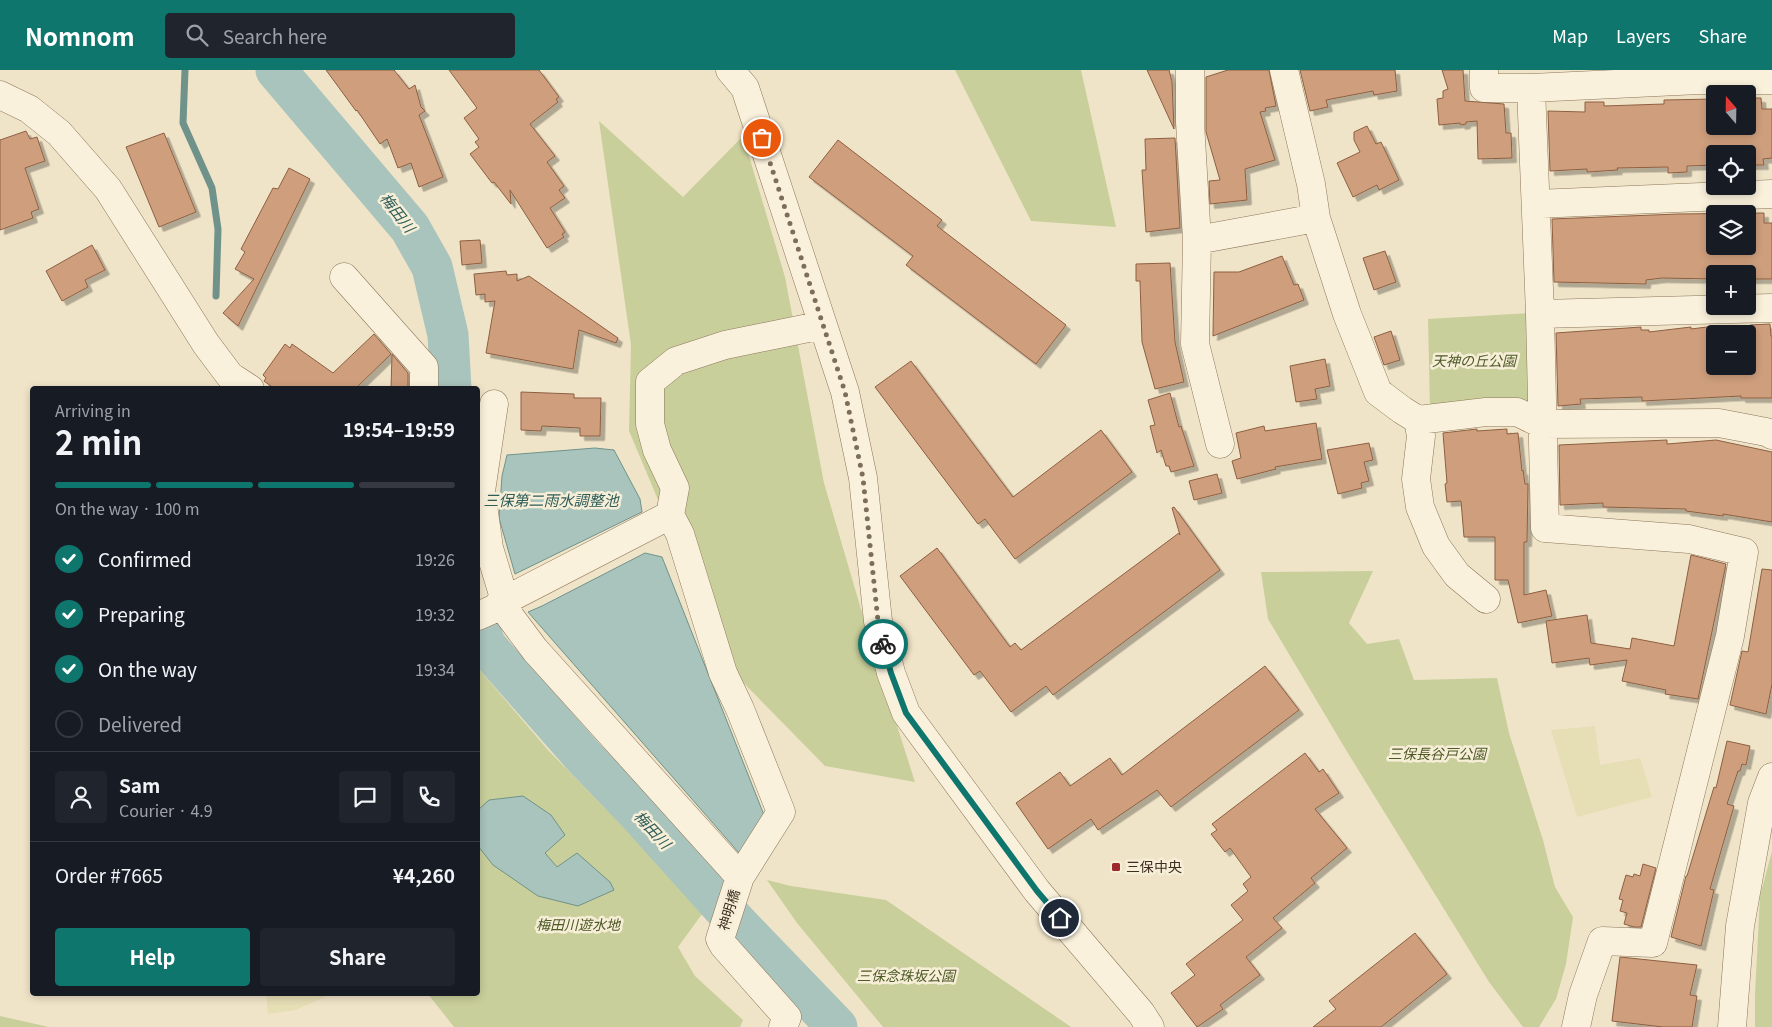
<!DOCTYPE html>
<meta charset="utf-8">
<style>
:root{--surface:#171b24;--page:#20242c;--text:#f1f3f6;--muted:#9ea1a6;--line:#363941;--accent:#0f766e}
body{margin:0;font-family:Georgia,"Noto Sans JP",serif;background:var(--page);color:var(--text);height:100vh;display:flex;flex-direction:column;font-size:19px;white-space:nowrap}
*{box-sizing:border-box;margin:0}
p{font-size:16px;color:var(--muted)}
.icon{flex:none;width:28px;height:28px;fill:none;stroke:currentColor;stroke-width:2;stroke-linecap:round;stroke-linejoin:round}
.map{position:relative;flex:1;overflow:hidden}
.panel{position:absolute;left:30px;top:316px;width:450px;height:610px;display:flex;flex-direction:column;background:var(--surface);border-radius:5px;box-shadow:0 2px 8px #0003}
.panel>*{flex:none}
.needle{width:32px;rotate:340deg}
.buttons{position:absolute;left:1706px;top:15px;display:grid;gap:10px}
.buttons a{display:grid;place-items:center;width:50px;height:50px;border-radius:5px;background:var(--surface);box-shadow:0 2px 8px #0003;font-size:25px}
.pin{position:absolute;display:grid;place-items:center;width:42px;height:42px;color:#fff;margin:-21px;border:2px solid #fff;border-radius:50%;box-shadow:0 1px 5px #0007}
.courier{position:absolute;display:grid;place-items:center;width:50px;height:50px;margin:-25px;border:4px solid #0f766e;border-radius:50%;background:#fff;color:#222;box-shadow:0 1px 6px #0007}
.overview em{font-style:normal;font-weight:700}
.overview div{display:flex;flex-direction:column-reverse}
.overview{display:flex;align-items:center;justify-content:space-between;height:85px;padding:0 25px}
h1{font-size:32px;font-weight:700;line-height:38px}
.bar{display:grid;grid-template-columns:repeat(4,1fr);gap:8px 5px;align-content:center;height:60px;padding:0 25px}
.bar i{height:6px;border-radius:4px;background:var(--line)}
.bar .current{background:var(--accent)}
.bar p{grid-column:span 4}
.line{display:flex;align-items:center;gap:12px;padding:0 25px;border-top:1px solid var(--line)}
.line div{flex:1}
.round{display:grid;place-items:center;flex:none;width:52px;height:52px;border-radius:5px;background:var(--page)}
ol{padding:0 25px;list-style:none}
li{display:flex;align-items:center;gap:15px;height:55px}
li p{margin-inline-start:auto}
li .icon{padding:5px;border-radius:50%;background:var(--accent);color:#fff;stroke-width:4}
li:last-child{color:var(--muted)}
li i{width:28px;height:28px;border:2px solid var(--line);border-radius:50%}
.cta{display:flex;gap:10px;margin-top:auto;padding:10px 25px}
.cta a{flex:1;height:58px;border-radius:5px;background:var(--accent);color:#fff;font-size:20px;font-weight:700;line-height:58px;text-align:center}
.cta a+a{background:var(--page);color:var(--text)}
header{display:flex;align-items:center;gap:30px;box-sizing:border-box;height:70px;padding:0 25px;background:var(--accent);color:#fff}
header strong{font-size:24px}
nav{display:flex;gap:28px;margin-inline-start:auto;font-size:18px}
.search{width:350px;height:45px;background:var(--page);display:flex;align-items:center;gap:12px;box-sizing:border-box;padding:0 18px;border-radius:5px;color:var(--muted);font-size:19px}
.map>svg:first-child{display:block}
</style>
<header>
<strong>Nomnom</strong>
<div class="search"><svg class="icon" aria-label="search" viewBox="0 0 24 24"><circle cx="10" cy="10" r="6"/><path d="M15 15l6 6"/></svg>Search here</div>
<nav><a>Map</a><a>Layers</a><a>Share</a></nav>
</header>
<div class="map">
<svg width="1772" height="957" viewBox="0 0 1772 957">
<defs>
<filter id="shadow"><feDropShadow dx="4.5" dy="4.5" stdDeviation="0" flood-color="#0004"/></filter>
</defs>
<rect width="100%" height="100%" fill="#f0e4c8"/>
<path fill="#e6deb5" d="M1595,656L1600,695L1640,688L1652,727L1577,747L1551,660Z
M266,924H332L295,940L268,944Z"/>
<path fill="#c9cf9b" d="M955,0H1081L1116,157L1031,151Z
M599,51L683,127L743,66L785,207L824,413L875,587L915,712L825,696L729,598L629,361L631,275Z
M1530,243L1532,337L1430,340L1428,249Z
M1373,501L1349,553L1367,574L1399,569L1414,610L1497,608L1509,663L1543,770L1555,817L1573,847L1566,894L1556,929L1539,957H1523L1489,912L1346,680L1268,549L1261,502Z
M478,598L548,680L705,840L678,877L695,906L743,950L740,957H454L428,924H478Z
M1772,781V957H1755V924L1760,826Z
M767,810L791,816L886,830L1071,957H883L797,853Z
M0,946L49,957H0Z"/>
<path fill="#a9c4bc" stroke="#6f938a" d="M595,378L614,380L640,429L642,442L515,504L499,448L502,406L507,385Z
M645,483L662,487L764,745L740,784L528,542L542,536Z
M523,726L551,745L565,765L545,783L557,797L577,783L610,812L614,820L578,836L538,826L493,795L478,776V740L489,730Z"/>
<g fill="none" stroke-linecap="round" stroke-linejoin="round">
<path stroke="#6f938a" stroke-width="7" d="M185,0L183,53L212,118L218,159L216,226"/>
<path stroke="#a9c4bc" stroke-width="41" d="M276,0L410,158L432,197L448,265L451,319
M478,555L486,576L582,685L638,743L735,851L837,957"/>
</g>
<path fill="#cf9f7d" stroke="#8d5f41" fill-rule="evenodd" filter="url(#shadow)" d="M326,0H394L409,19L415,15L421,37L425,41L419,45L443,107L419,117L411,93L398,98L387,69L380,74L357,40L356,41Z
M449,0H539L559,27L556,29L558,32L530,54L555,86L547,92L564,116L559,120L565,128L550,138L565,162L562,164L564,167L547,178L510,120L511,134L494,112L492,113L470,84L479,77L475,72L479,69L464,48L477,38Z
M1147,0H1169L1172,12L1174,59Z
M1228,0H1269L1276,36L1265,38L1266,41L1260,42L1275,90L1245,99L1247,130L1210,134L1209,111L1220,110L1206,62V7Z
M1300,0H1395L1397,21L1374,25L1373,21L1326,30L1328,37L1310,41Z
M1442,0H1463L1465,31L1504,34L1506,63H1511L1512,88L1478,89L1477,51L1466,52V54L1461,55L1460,53L1439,55L1437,29L1443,28V21L1448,19Z
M1748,28H1761L1762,39H1772V88L1763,89L1764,95H1748V84H1715V95L1687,96V102L1668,103V97L1617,98L1618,100L1587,102V99L1550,101L1548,41L1585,42V32H1604V36L1664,34V30L1715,29V56H1748Z
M1367,56L1376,74L1381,72L1399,110L1379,120L1377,115L1353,127L1337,93L1360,82L1354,70V62Z
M26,61L30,69L37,67L45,91L25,98L39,139L31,142L33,148L0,160V70Z
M164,63L196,142L159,157L126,77Z
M1175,68L1180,158L1146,162L1142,100H1146L1145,69Z
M838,70L942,150L937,156L1066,255L1036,294L906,195L913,186L809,107Z
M289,98L310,109L238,256L223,243L254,209L235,199L245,182L241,179L273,118L278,119Z
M1764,143V153H1772V209H1748V204H1715V209L1662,208L1646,210V214L1554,212L1552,149L1678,144ZM1715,144H1748V176H1715Z
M480,170L482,193L462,195L460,171Z
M92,175L105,200L85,210L88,217L62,231L46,201Z
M1385,181L1396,212L1374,220L1363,188Z
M1282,186L1294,215L1298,214L1304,230L1213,266L1214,202H1239Z
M1170,193L1175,272L1184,312L1155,319L1142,272L1140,211H1136V194Z
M506,201L507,205L517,204V211L529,206L618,268L616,273L579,260L573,299L486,283L495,231L485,232V224L476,225L474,204Z
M1770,254L1771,266H1772V328H1741V326L1642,331V327L1580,329L1581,334L1558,336L1556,263L1641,257V260H1649V262L1691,257V259L1715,256V301L1753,302L1750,255Z
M1391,261L1400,290L1384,295L1374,267Z
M374,264L391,284L355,319H275L264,311L266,308L263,305L285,274L290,278L292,274L333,303Z
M392,284L408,303V319H391Z
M1325,289L1330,316L1315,319L1317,329L1296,332L1290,296Z
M911,291L1013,427L1101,360L1132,402L1015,489L985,449L978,454L875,317Z
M521,322L574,324V328H601L600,366H580V358L542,356L541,361L521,360Z
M1170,323L1179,357L1181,356L1194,396L1171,402L1169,396H1166L1161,380L1157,383L1150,356L1155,355L1148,330Z
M1316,353L1322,389L1275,397L1276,399L1237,409L1232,391L1241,388L1236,363L1264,356L1265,361Z
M1477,359V361L1507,359V364L1518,363L1522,401L1523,400L1525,414H1528L1527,472H1524V525L1546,520L1552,546L1518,553L1508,510H1495V467H1464L1461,431L1447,432L1445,414L1447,413L1443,363Z
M1667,370V374L1716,370L1772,382V452L1723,444V446L1686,441V439L1603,437V433L1560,435L1559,375Z
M1369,373L1373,390L1364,392L1369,411L1361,413L1362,418L1338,424L1327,380Z
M1217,404L1222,423L1194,430L1189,411Z
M1174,437L1220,500L1053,625L1046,616L1011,642L980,601L974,605L900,506L937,478L1010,577L1015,573L1021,580L1179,463L1180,465L1172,438Z
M1691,485L1726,494L1698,629L1665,624L1666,620L1622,611L1627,590L1590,595L1589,588L1552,593L1546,551L1587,545L1591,573L1630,579L1632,568L1674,576Z
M1762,499L1772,500V614L1766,644L1730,635L1742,581L1748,582Z
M1265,596L1299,640L1171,737L1157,720L1098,760L1091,749L1048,779L1016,733L1060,702L1070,716L1110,688L1122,705Z
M1727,671L1750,676L1746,695L1742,694L1740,701H1738L1727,734L1734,736L1710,819L1714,820L1701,876L1671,867L1686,806H1687L1714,717L1716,718Z
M1305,683L1319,702L1323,699L1339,723L1315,739L1347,778L1311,808L1315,813L1273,848L1282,858L1246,887L1260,905L1220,935L1223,939L1197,957L1171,923L1195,905L1186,894L1243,850L1231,835L1248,821L1243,814L1251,807L1230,778L1225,782L1211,764L1217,760L1212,754Z
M1643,794L1656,798L1641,857H1634L1624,854L1627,843L1620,841L1623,830L1619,829L1626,805L1633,807L1634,804L1640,806Z
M1415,863L1447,904L1381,957H1313L1336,939L1329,931Z
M1620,887L1697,895L1690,925L1697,926L1692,957H1663L1612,951Z"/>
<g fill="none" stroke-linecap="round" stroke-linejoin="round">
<g stroke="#8d765c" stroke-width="29">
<path id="minor" d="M730,0L745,18L845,322L863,408L878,551L891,603L906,643L1037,821L1141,943L1150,957
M1190,0V52L1197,170L1195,274L1220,374
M1284,0L1311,114L1316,148L1347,244L1378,322L1402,340L1418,350L1421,366L1416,409L1420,437L1436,476L1457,505L1486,529
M1484,0V18H1531
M0,25L29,39L59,63L108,119L206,274L230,306L250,319
M1536,134L1772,124
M1197,170L1316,148
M344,207L424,297V319
M1540,244L1772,238
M494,334L481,421L489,478L505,531
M1418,350L1486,342H1517L1542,354L1719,353L1766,362L1772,365
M670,445L680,464L723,603L740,639L781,742L740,807L720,869L724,876L787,947L783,957
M500,533L670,445L675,418L657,380L650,354V312L676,291L725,275L823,255
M478,546L496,538L500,533L535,580L740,807
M1576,957L1583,925L1602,871L1653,873L1730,566L1744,482L1689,469L1545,458L1540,244L1531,18L1699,10H1772
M1732,957L1740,856L1762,733L1772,707"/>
</g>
<use href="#minor" stroke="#faf1dc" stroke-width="28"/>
</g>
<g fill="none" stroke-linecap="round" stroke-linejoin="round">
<path stroke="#7c6e5b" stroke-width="5" stroke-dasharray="0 9" d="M762,68L845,322L863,408L878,551L883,574"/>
<path stroke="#0f766e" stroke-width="6" d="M883,574L891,603L906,643L1037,821L1060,848"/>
</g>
<rect fill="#9e2a2b" stroke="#f7eed8" stroke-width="2" x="1111" y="792" width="10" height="10" rx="2.5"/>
<g text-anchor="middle" stroke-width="5" stroke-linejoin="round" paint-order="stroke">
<g font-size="14" font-style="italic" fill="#4d5a26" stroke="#f7eed8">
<text x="1474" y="296">天神の丘公園</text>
<text x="1437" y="689">三保長谷戸公園</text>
<text x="578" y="860">梅田川遊水地</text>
<text x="906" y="911">三保念珠坂公園</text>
</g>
<g font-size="14" fill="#3d2e20" stroke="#f7eed8" text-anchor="start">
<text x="1126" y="802">三保中央</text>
</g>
<g font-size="14" fill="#3d2e20" stroke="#f7eed8">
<text transform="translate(729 840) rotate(-73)" y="5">神明橋</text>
</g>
<g font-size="15" font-style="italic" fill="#2f5d5a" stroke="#f7eed8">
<text transform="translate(397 143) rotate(52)" y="5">梅田川</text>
<text x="551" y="436">三保第二雨水調整池</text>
<text transform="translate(652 760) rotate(47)" y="5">梅田川</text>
</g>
</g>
</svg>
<div class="buttons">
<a><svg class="needle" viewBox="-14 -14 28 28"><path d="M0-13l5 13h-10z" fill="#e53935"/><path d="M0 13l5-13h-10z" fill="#9ea1a6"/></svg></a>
<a><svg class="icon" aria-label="locate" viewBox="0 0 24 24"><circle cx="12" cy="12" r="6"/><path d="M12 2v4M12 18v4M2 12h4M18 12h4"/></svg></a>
<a><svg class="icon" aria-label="layers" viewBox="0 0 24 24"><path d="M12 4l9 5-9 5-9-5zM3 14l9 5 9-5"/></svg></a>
<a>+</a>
<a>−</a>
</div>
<div class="pin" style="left:762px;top:68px;background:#ea580c"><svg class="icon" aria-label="bag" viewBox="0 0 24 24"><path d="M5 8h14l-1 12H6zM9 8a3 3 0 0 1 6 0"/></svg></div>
<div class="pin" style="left:1060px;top:848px;background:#1f2937"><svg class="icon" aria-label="home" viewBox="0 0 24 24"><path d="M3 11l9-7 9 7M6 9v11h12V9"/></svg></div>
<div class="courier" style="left:883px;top:574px"><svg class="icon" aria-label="bike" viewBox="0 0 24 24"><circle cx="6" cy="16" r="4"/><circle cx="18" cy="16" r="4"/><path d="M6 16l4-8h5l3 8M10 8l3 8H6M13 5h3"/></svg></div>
<section class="panel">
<div class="overview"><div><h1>2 min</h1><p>Arriving in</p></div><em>19:54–19:59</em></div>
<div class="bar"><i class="current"></i><i class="current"></i><i class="current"></i><i></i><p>On the way · 100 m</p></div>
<ol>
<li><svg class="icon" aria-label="check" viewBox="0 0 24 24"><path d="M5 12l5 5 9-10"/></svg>Confirmed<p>19:26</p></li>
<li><svg class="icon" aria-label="check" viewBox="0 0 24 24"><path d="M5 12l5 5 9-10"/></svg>Preparing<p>19:32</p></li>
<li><svg class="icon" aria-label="check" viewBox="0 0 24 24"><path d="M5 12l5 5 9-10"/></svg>On the way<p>19:34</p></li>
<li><i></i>Delivered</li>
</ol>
<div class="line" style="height:90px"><a class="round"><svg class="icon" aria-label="person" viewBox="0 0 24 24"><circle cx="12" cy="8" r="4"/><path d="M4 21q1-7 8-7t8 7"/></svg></a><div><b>Sam</b><p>Courier · 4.9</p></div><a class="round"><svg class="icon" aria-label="chat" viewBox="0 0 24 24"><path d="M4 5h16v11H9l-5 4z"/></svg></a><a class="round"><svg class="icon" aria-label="phone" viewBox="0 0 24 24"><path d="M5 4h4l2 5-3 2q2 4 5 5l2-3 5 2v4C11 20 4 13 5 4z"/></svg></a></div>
<div class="line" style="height:65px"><div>Order #7665</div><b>¥4,260</b></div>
<div class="cta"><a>Help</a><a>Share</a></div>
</section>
</div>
